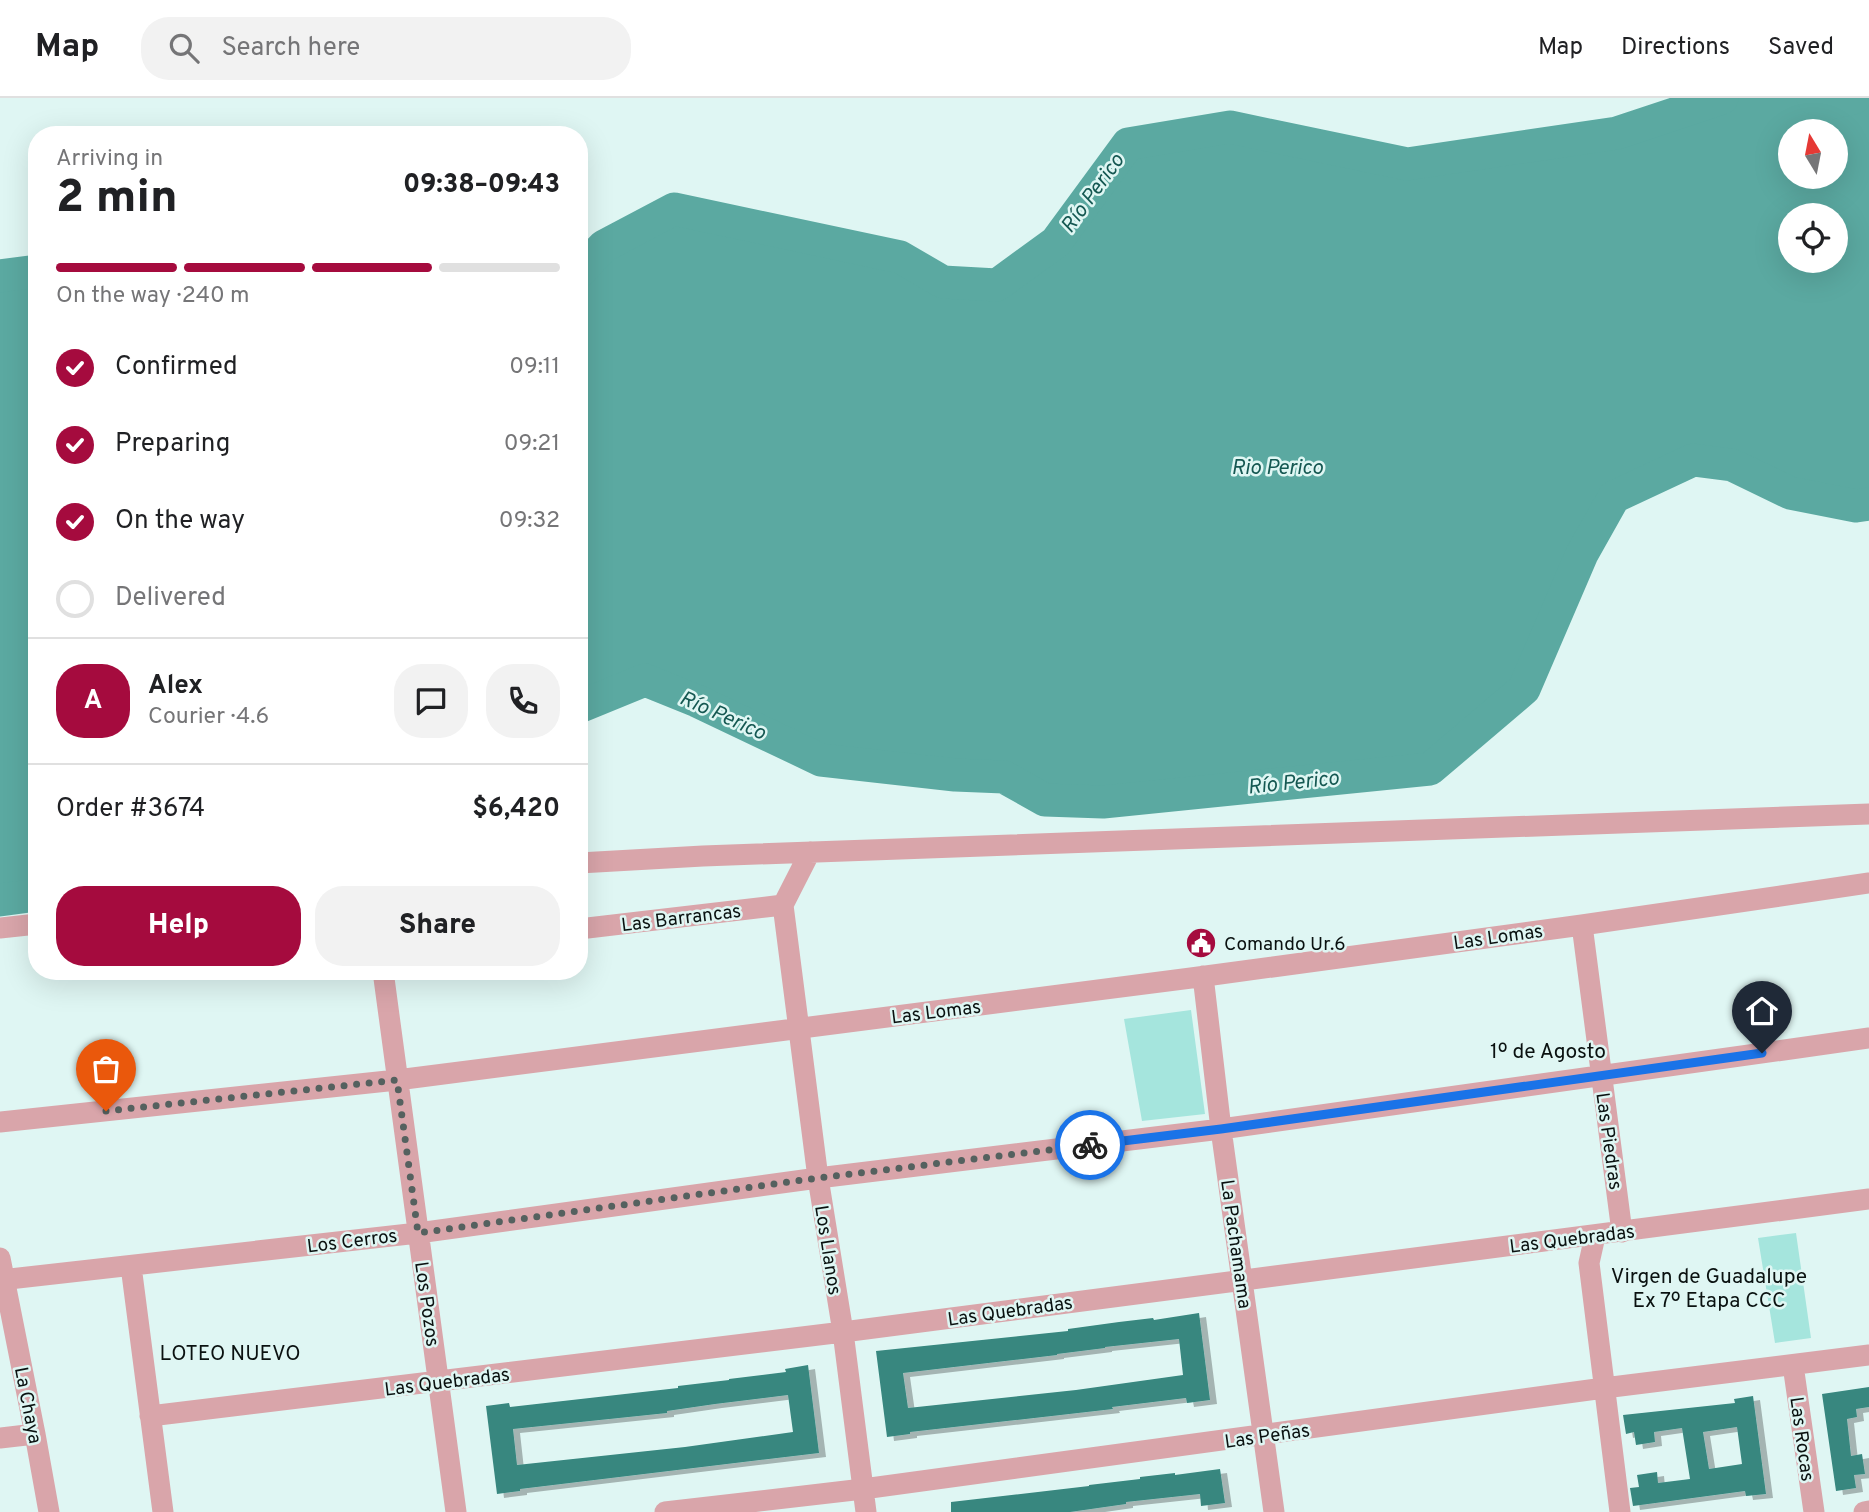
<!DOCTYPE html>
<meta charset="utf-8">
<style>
:root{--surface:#fff;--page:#f2f2f2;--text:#202124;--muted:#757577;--line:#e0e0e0;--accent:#a50b3e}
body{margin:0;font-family:Overpass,sans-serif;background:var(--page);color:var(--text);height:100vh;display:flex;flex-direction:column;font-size:26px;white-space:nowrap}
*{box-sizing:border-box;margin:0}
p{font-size:23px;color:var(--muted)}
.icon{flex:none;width:38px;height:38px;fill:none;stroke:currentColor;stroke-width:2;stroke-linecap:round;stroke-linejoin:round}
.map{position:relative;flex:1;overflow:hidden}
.drawer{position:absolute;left:28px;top:28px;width:560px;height:854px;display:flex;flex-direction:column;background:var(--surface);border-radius:28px;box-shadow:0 7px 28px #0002}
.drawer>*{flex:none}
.needle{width:46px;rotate:350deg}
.buttons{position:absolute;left:1778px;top:21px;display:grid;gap:14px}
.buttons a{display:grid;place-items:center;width:70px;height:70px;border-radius:50%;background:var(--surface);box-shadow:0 7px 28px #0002;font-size:35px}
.pin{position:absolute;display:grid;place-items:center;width:60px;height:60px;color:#fff;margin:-72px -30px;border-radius:50% 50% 50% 0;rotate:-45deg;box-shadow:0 0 7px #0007}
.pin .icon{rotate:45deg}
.courier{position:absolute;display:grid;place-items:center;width:70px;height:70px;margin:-35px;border:5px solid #1a73e8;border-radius:50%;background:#fff;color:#222;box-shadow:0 2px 9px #0007}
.headline em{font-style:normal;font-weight:800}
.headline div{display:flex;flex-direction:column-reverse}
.headline{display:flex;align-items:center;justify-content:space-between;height:119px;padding:0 28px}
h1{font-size:46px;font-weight:800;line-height:52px}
.bar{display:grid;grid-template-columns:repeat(4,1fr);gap:10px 7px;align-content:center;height:84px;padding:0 28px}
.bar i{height:9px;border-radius:5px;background:var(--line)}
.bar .active{background:var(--accent)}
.bar p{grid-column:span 4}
.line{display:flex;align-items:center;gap:18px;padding:0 28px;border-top:2px solid var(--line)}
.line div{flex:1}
.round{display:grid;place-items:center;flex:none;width:74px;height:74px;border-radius:28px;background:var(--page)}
ol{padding:0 28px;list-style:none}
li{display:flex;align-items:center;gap:21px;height:77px}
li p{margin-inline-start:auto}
li .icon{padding:7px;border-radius:50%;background:var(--accent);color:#fff;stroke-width:4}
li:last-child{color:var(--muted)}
li i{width:38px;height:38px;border:4px solid var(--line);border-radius:50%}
.action{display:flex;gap:14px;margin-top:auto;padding:14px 28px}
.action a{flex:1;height:80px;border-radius:28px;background:var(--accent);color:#fff;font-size:28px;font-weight:800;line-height:80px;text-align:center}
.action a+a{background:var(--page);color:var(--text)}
header{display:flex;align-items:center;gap:42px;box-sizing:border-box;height:98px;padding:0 35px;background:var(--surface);border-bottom:2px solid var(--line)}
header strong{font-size:33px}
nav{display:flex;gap:38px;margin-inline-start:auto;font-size:24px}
.search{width:490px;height:63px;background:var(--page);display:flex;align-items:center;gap:18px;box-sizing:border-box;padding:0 24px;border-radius:28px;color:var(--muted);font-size:26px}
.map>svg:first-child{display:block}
</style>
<header>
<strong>Map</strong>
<div class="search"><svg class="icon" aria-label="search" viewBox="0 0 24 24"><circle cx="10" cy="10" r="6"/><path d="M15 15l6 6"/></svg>Search here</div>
<nav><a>Map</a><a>Directions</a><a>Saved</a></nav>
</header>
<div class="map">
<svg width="1869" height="1414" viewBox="0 0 1869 1414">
<defs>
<filter id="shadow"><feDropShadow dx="7" dy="4" stdDeviation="0" flood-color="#0004"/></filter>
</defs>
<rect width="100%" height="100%" fill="#dff6f3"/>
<path fill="#a5e5dd" d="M1191,912L1205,1016L1142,1023L1124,921Z
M1796,1135L1811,1240L1775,1245L1758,1140Z"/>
<path fill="#5ba9a1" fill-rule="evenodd" d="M1722,0H1813L1831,5L1854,0H1869V406L1856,408L1790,395L1732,367L1693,362L1614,399L1582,456L1524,591L1430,671L1103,704L1045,702L1004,679L955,677L821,662L697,603L645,582L579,609V174L604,148L674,111L900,159L943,184L997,187L1056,144L1128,46L1230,29L1407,66L1617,35ZM1790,33H1836V79H1790ZM1790,117H1836V163H1790Z
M37,173V797L0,802V178Z"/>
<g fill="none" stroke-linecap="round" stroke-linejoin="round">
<path stroke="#5ba9a1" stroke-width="33" d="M1813,0L1831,5L1854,0
M579,174L604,148L674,111L900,159L943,184L997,187L1056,144L1128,46L1230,29L1407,66L1617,35L1722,0
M0,178L37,173
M579,609L645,582L697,603L821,662L955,677L1004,679L1045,702L1103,704L1430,671L1524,591L1582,456L1614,399L1693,362L1732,367L1790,395L1856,408L1869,406
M0,802L37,797"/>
</g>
<path fill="#37877f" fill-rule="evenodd" filter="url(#shadow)" d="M1199,1215L1210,1302L1187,1305L1186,1300L1112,1309L1113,1311L910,1334V1336L887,1339L876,1253L1068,1233V1231L1119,1224L1153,1220L1154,1222ZM1179,1241L1183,1277L1076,1292L908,1310L903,1275L1057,1257V1256L1105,1250V1249Z
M808,1267L819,1355L520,1391V1393L497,1396L486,1308L509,1305L510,1309L678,1290V1288L729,1282V1281L786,1274L785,1271ZM788,1297L793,1334L685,1349L517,1367L513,1331L667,1315V1313L715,1306Z
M1869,1289V1309L1856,1311L1857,1319L1847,1321L1851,1358L1862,1356L1865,1376L1854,1377L1856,1390L1836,1393L1822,1296Z
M1753,1298L1766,1396L1746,1398L1745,1393L1633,1408L1630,1390L1639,1389L1637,1377L1657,1374L1658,1385L1690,1381L1682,1330L1654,1334L1655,1344L1636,1347L1634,1334L1626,1336L1623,1317L1735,1305L1734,1301ZM1737,1329L1742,1366L1709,1371L1703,1334Z
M1220,1371L1225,1405L1201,1408L1200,1396L1126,1404V1406L1070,1414H951V1404L1089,1388V1387L1140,1381V1379L1175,1375V1377Z"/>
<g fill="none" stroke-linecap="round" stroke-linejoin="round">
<path stroke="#d9a5aa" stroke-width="21" d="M579,765L703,758L1869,716
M783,807L818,1080L843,1234L866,1414
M783,807L810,754
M1582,827L1622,1134
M0,830L37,826
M579,831L783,807
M383,873L456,1414
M1203,878L1221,1031L1274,1414
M0,1024L397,982L1191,880L1582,827L1869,785
M1595,1138L1589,1165L1620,1414
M0,1160L35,1336L49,1414
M131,1168L163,1414
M0,1182L418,1135L818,1080L1221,1031L1869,940
M1793,1267L1814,1414
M150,1318L843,1234L1869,1101
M0,1340L35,1336
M665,1414L863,1391L1604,1290L1869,1257
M1864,1414L1869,1413"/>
</g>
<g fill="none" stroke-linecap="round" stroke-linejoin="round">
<path stroke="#55615f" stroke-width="7" stroke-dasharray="0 12.6" d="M106,1013L397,982L418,1135L818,1080L1090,1047"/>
<path stroke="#1a73e8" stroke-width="9" d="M1090,1047L1221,1031L1762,955"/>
</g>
<defs>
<g id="civic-disc" transform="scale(1.575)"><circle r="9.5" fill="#a50b3e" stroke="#dff6f3"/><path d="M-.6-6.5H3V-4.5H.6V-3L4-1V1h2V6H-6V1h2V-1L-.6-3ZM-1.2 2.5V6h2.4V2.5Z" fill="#fff"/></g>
</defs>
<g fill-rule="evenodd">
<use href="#civic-disc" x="1201" y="845"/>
</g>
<g text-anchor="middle" stroke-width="5" stroke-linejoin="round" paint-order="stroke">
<g font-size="19" fill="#0a1110" stroke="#dff6f3">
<text transform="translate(681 819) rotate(-7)" y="7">Las Barrancas</text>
<text transform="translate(1498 838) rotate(-8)" y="7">Las Lomas</text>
<text transform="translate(936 913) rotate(-7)" y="7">Las Lomas</text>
<text transform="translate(1610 1043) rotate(82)" y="7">Las Piedras</text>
<text transform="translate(1572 1140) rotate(-7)" y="7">Las Quebradas</text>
<text transform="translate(352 1142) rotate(-7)" y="7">Los Cerros</text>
<text transform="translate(1237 1146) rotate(82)" y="7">La Pachamama</text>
<text transform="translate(829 1152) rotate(81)" y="7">Los Llanos</text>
<text transform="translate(428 1206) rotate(82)" y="7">Los Pozos</text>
<text transform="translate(1010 1212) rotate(-8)" y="7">Las Quebradas</text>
<text transform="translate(447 1283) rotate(-7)" y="7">Las Quebradas</text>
<text transform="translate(29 1307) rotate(79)" y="7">La Chaya</text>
<text transform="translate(1267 1337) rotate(-8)" y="7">Las Peñas</text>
<text transform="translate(1803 1341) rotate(82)" y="7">Las Rocas</text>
</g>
<g font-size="19" fill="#0a1110" stroke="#dff6f3" text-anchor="start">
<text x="1224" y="852">Comando Ur.6</text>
</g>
<g font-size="21" font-style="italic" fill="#155852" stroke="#dff6f3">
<text transform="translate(1092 95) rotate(-54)" y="7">Río Perico</text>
<text x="1277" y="376">Rio Perico</text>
<text transform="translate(723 617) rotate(24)" y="7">Río Perico</text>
<text transform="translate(1293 684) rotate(-6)" y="7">Río Perico</text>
</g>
<g font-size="21" fill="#0a1110" stroke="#dff6f3">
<text x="1548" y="960">1º de Agosto</text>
<text x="1709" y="1185">Virgen de Guadalupe<tspan x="1709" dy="24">Ex 7º Etapa CCC</tspan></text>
<text x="230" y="1262">LOTEO NUEVO</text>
</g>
</g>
</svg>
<div class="buttons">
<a><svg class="needle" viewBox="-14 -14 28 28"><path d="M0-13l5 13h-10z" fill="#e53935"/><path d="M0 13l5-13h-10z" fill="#757577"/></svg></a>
<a><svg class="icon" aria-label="locate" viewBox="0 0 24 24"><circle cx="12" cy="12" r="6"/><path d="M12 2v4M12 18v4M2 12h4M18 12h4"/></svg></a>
</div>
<div class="pin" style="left:106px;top:1013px;background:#ea580c"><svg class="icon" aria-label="bag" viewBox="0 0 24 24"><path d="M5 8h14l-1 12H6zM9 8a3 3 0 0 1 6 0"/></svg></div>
<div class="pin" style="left:1762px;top:955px;background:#1f2937"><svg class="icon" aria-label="home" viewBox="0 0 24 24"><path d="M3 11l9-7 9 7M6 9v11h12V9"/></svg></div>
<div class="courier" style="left:1090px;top:1047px"><svg class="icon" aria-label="bike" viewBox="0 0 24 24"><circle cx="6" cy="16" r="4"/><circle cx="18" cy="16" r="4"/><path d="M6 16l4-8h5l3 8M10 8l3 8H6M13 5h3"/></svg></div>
<section class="drawer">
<div class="headline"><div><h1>2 min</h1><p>Arriving in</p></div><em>09:38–09:43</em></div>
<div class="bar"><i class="active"></i><i class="active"></i><i class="active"></i><i></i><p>On the way · 240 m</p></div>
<ol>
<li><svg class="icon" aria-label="check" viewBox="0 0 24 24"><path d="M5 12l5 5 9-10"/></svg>Confirmed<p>09:11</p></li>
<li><svg class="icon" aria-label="check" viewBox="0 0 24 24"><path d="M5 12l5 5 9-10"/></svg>Preparing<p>09:21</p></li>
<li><svg class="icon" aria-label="check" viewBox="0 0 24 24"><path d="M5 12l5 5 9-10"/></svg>On the way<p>09:32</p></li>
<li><i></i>Delivered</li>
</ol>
<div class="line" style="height:126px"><b class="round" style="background:var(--accent);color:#fff">A</b><div><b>Alex</b><p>Courier · 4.6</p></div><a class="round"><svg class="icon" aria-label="chat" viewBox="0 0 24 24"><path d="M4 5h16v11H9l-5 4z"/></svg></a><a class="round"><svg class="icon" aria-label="phone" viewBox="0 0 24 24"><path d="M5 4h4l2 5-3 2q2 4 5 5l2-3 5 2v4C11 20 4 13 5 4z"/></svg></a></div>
<div class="line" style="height:91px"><div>Order #3674</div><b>$6,420</b></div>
<div class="action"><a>Help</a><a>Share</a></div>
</section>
</div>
